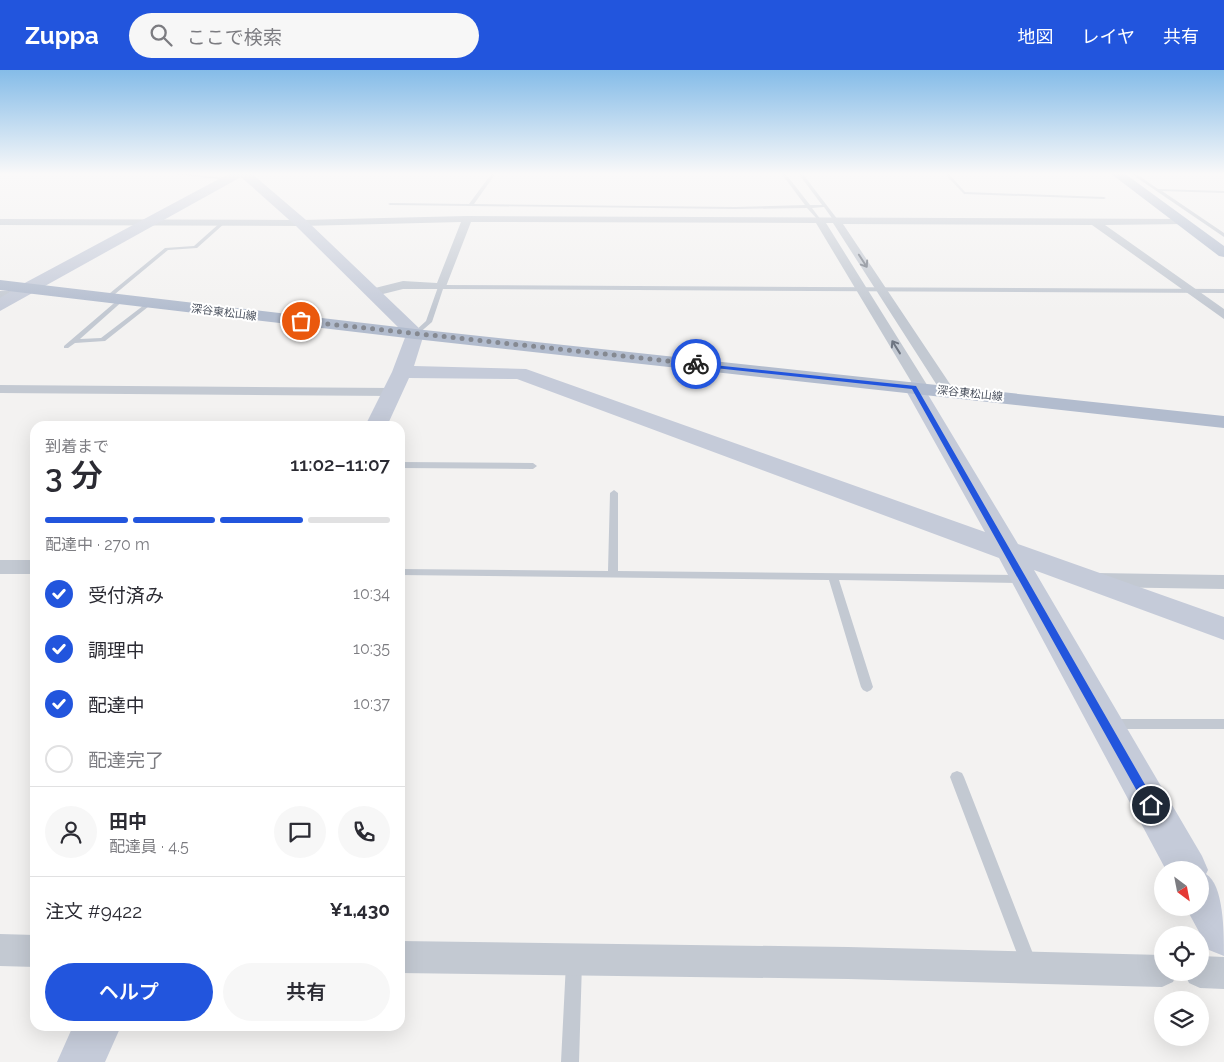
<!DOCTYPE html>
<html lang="ja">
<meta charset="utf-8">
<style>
:root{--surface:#fff;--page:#f7f7f7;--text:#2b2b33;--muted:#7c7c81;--line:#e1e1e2;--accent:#25d}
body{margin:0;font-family:Raleway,"Noto Sans JP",sans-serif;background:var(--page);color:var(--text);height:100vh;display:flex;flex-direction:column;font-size:19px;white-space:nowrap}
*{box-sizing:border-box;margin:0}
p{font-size:16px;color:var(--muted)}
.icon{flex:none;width:28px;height:28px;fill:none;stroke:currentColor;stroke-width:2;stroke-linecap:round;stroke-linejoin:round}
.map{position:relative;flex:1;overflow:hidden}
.details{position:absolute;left:30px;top:351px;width:375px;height:610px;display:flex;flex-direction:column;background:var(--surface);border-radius:15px;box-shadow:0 5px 20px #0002}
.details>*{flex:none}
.needle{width:32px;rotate:148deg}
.buttons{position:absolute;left:1154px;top:791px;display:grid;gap:10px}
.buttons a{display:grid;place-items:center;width:55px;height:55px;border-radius:50%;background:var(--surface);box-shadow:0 5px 20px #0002;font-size:25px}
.pin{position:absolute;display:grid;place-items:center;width:42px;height:42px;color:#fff;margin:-21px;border:2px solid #fff;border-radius:50%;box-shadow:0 1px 5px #0007}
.courier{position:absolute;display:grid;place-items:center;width:50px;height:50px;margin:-25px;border:4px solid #25d;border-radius:50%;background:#fff;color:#222;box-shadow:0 1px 6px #0007}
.overview em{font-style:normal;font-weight:600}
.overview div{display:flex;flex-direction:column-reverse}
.overview{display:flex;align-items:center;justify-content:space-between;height:85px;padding:0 15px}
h1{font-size:32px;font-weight:600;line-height:38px}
.bar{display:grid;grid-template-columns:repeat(4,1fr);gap:8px 5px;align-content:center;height:60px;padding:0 15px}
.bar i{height:6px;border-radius:4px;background:var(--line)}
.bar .active{background:var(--accent)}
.bar p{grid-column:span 4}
.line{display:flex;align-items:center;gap:12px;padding:0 15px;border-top:1px solid var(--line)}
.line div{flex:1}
.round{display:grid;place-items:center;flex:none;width:52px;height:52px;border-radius:26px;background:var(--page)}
ol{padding:0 15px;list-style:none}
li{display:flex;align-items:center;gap:15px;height:55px}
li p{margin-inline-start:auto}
li .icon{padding:5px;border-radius:50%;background:var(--accent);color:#fff;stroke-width:4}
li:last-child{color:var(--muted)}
li i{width:28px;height:28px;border:2px solid var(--line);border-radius:50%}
.action{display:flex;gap:10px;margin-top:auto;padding:10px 15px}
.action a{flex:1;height:58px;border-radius:30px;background:var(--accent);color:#fff;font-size:20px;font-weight:600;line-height:58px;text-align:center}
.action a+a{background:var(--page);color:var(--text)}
header{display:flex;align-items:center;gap:30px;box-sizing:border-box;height:70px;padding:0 25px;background:var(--accent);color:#fff}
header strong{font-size:24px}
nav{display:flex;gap:28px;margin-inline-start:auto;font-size:18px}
.search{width:350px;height:45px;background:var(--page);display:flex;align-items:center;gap:12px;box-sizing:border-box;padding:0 18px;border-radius:28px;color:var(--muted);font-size:19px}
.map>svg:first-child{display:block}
</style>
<header>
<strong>Zuppa</strong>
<div class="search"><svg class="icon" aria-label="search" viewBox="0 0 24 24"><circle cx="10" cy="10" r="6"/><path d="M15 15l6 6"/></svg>ここで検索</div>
<nav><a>地図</a><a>レイヤ</a><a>共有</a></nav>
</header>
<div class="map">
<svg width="1224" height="992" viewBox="0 0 1224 992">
<rect width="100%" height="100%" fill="#f3f2f1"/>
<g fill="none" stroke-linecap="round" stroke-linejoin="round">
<path fill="#c3c9d2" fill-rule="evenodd" d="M163,103H180L231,109L229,110Z
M492,103H496L474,134L735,137L805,135L781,103H785L810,135H822L798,103H802L838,150L834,151L824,137L812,138L821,150L819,151L807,138L735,139L390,135L388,134L390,133L469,134Z
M944,103H948L965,122L1104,127L1106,128L1104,129L964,124Z
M1130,103H1135L1158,119L1224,121V123L1162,121L1224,163V167Z
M221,152L225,153L197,178L168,180L109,229L104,228L165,178L194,176Z
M441,215L1224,219V223L443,219L432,252L417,265H413V263L426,251L438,217Z
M120,228L125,229L80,269L101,268L148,232L153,233L105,271L75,273L68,278H64V276Z
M400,392L533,393L537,396L533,399L400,398Z
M614,420L618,423V501L1024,505L1029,509L1024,513L839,510L873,617L871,620L867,622L863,620L861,617L829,510L400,505V499L608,501L610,423Z
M1113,649H1224V659H1113L1109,658L1107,654L1109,650Z
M957,701L962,703L964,707L1037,894L1035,900L1029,902L1023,900L1021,894L950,707L952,703Z
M574,885L580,887L582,893L579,992H561L566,893L568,887Z"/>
<path fill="#c3c9d2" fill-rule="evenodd" d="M467,146L1182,149L1187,152L1185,154L1105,155L1224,239V249L1092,155L843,154L954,320L947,324L940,320L833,153H826L929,318L927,321L922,322L915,318L816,153L471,152L445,219H403L371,227L367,226V220L403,211L437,213L461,152L301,156L0,155V149L301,150Z
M19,220L23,221V227L0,229V221Z
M0,315L392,318L399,322L392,326L0,323Z
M0,490H35V504H0Z
M1096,503L1224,505V519L1096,517L1089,515L1086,510L1089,505Z
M0,864L35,865V897L0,896Z
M400,871L848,877L1162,885V902H1177L1173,912L1162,917L848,909L400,903Z
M1200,886L1224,887V919L1200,918L1189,913L1184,902H1200Z"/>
<path fill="#c5cbd9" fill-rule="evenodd" d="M230,103H251L306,150L421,260L424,264L414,296L526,299L985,462L904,317L907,313L914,311L921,313L1018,474L1224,547V570L1034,500L1202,786L1208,800L1206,804C1224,815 1224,862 1224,886L1209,880L1186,838H1200V800H1166L999,488L517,309L409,308L387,356H365L392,302L406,265L296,156L241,107L0,241V228L21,215Z
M73,956H121L105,992H57Z"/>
<path fill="#b2bcce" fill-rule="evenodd" d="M1110,103H1124L1224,176V187L1219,186Z
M0,210L415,259L1224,346V358L415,269L0,220Z"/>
</g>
<defs><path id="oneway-shaft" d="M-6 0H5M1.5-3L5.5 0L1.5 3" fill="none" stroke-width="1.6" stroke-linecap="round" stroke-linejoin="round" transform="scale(1.25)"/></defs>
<g stroke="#6e7581">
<use href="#oneway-shaft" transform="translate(863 191) rotate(57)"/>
<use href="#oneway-shaft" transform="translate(896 277) rotate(-122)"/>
</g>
<linearGradient id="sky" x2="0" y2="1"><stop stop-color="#85bce8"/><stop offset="0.43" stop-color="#faf9f9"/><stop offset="1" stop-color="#faf9f9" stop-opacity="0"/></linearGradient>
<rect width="1224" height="242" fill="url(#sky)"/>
<path fill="#25d" d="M694,293L916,316L1155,732V739H1147L912,319L696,296Z"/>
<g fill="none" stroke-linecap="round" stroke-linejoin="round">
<path stroke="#858991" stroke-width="5" stroke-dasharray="0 9" d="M301,251L696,294"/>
</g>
<g text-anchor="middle" stroke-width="4" stroke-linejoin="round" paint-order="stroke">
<g font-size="11" fill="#4a515e" stroke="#fff">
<text transform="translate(224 242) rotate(7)" y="4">深谷東松山線</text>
<text transform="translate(970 323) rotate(6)" y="4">深谷東松山線</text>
</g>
</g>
</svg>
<div class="buttons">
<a><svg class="needle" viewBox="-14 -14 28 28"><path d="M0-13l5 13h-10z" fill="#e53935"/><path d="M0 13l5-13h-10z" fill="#7c7c81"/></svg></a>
<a><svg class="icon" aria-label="locate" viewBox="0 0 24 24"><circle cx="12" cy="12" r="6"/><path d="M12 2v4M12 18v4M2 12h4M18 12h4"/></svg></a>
<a><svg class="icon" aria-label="layers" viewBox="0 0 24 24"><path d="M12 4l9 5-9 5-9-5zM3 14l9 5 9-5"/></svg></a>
</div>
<div class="pin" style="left:301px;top:251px;background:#ea580c"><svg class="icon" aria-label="bag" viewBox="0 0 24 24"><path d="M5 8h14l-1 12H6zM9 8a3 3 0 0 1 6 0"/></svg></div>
<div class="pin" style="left:1151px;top:735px;background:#1f2937"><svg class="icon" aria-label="home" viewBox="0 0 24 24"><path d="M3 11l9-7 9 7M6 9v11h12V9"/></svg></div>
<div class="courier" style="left:696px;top:294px"><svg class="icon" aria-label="bike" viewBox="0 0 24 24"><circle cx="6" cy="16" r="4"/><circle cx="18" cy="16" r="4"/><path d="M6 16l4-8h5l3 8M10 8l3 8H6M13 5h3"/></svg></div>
<section class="details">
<div class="overview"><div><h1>3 分</h1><p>到着まで</p></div><em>11:02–11:07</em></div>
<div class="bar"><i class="active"></i><i class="active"></i><i class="active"></i><i></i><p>配達中 · 270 m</p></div>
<ol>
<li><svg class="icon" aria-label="check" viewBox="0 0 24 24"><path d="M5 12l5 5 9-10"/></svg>受付済み<p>10:34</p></li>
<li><svg class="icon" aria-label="check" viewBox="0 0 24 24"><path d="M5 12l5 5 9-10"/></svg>調理中<p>10:35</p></li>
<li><svg class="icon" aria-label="check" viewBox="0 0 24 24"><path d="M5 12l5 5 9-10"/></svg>配達中<p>10:37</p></li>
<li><i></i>配達完了</li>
</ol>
<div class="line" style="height:90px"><a class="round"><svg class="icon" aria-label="person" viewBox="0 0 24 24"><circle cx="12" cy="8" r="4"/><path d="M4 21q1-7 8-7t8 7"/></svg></a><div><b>田中</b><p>配達員 · 4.5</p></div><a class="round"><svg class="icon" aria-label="chat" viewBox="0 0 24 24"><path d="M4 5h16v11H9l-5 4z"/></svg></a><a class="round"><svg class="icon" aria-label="phone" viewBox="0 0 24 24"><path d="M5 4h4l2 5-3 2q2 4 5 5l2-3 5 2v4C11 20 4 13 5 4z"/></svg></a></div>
<div class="line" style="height:65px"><div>注文 #9422</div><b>¥1,430</b></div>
<div class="action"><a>ヘルプ</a><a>共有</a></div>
</section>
</div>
